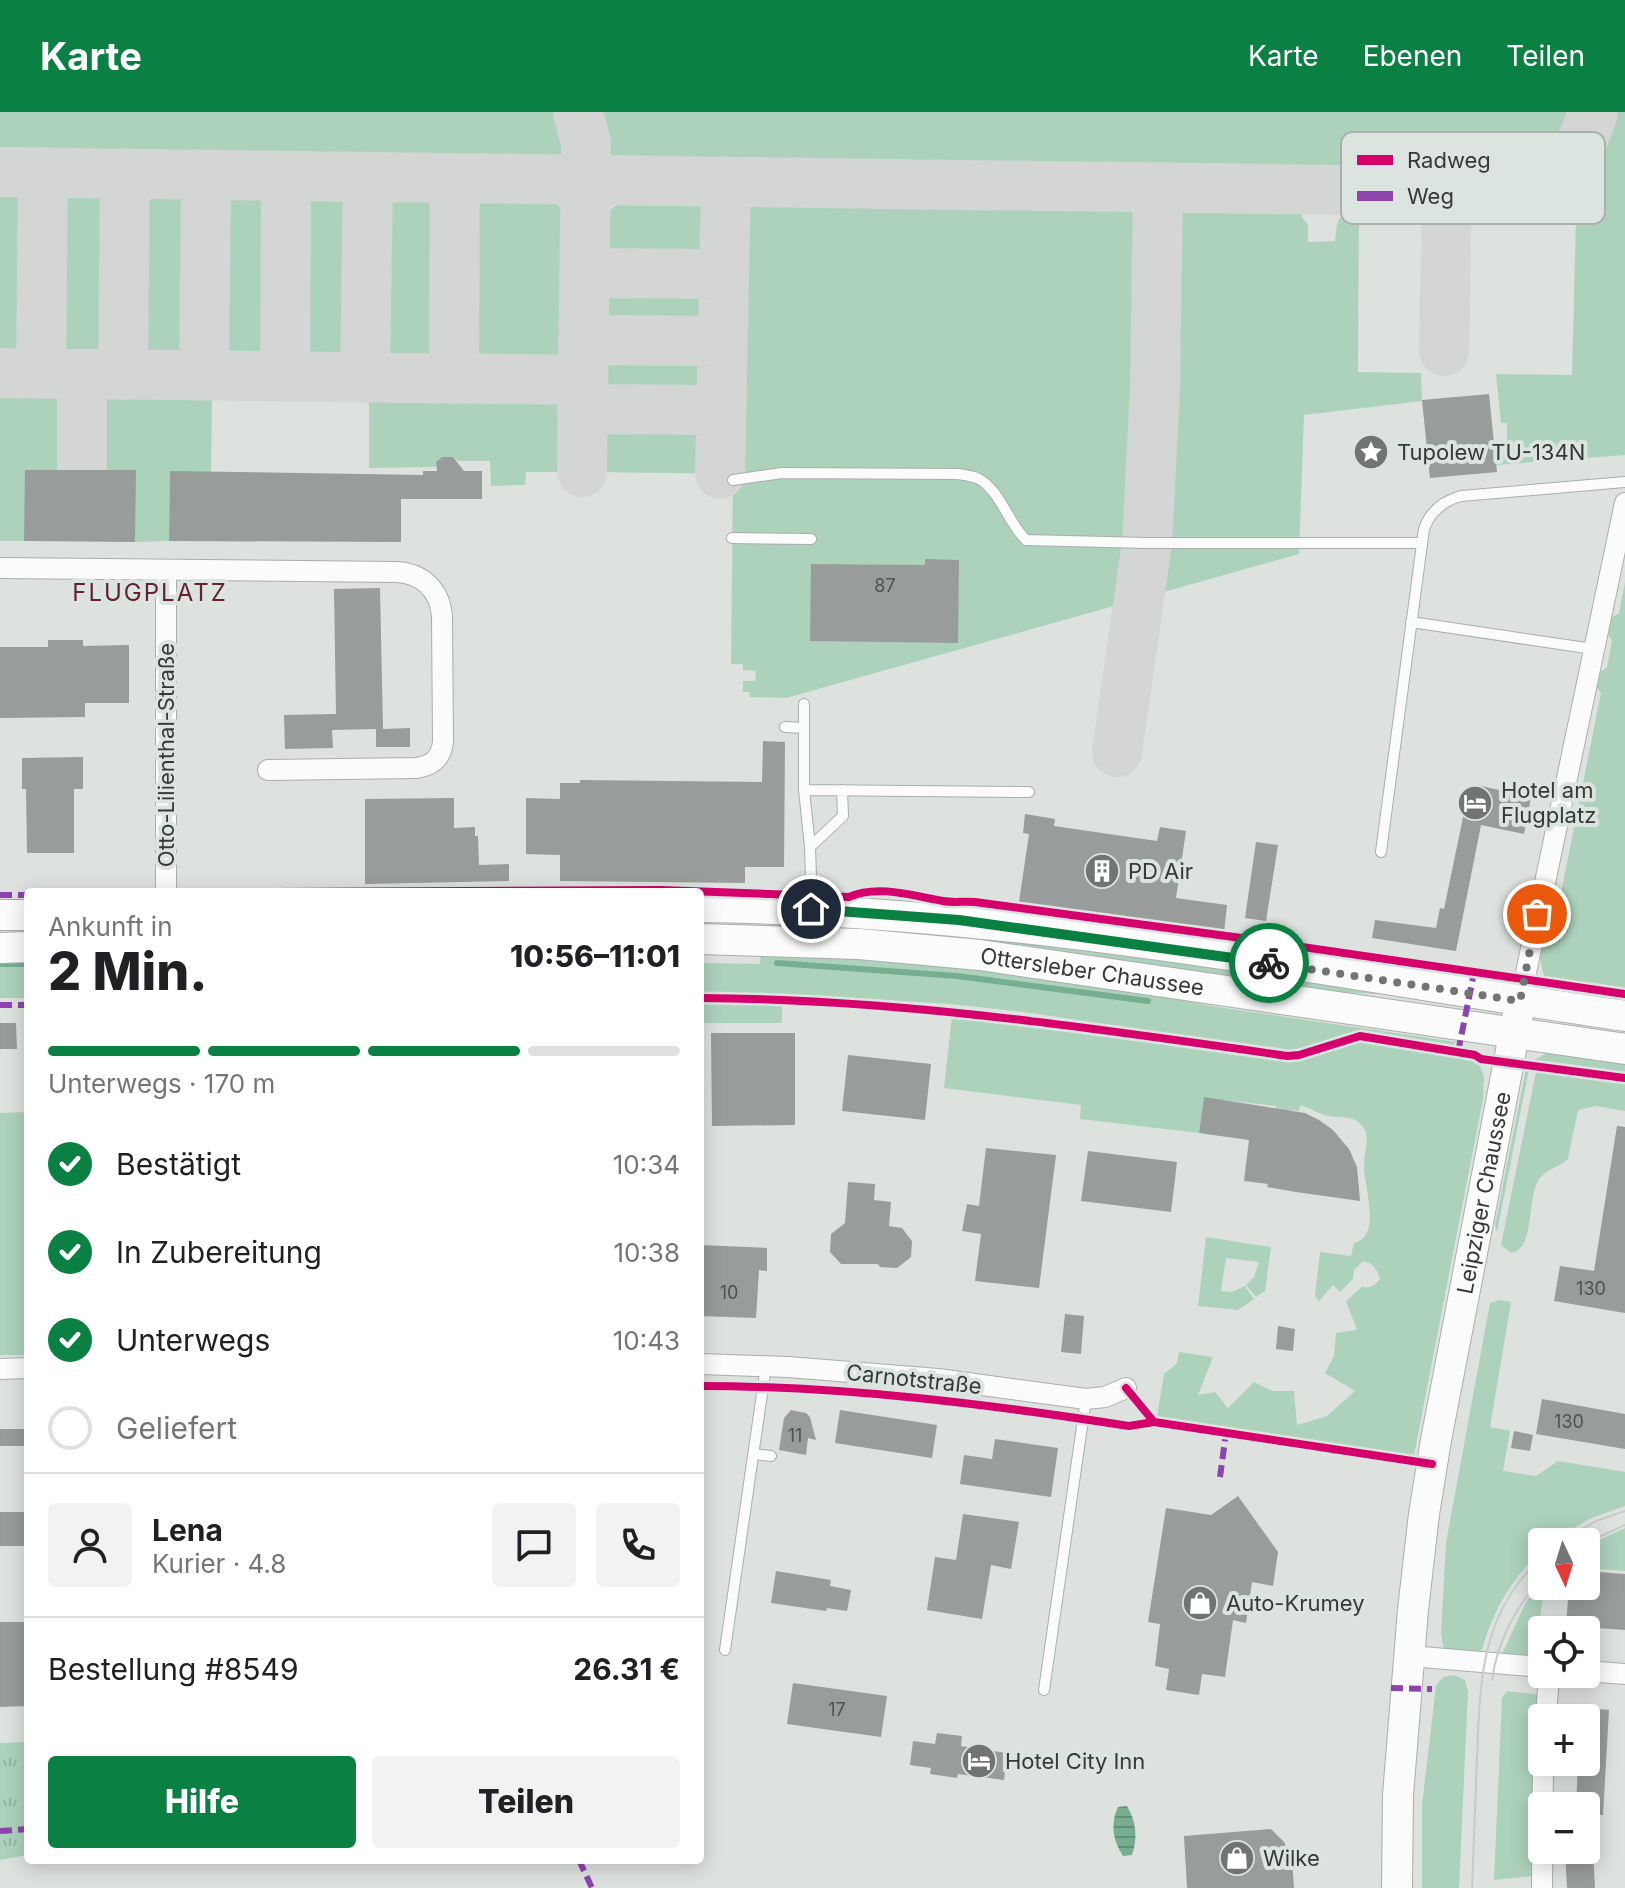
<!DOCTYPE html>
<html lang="de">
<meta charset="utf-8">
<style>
:root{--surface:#fff;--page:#f2f2f2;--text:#202124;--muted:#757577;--line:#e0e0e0;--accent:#0b8043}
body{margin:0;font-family:Inter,sans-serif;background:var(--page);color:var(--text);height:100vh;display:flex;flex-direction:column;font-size:30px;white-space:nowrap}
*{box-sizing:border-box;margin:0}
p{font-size:26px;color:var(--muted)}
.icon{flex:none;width:44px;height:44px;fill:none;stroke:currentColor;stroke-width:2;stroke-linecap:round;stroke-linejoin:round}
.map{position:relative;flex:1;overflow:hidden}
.sheet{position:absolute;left:24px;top:776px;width:680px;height:976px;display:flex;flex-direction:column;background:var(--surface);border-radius:8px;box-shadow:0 4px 20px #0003}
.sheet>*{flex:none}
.needle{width:52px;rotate:176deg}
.controls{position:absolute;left:1528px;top:1416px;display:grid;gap:16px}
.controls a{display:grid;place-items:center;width:72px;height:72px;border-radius:8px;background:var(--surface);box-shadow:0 4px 20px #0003;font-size:40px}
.pin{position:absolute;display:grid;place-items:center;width:68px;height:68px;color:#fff;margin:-34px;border:4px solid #fff;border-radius:50%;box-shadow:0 2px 8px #0007}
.courier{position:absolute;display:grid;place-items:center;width:80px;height:80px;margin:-40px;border:6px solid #0b8043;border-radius:50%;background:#fff;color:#222;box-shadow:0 2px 10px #0007}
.summary em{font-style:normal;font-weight:800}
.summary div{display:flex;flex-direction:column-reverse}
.summary{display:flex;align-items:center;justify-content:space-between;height:136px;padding:0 24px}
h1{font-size:52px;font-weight:800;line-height:60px}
.bar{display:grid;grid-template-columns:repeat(4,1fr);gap:12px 8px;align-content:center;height:96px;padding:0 24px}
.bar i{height:10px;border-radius:6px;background:var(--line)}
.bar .current{background:var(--accent)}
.bar p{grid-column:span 4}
.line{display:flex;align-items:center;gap:20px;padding:0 24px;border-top:2px solid var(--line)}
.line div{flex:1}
.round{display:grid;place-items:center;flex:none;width:84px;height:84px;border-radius:8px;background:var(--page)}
ol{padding:0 24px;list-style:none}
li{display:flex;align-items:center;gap:24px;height:88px}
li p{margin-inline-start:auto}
li .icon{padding:8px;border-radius:50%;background:var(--accent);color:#fff;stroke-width:4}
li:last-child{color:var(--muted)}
li i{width:44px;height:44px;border:4px solid var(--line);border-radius:50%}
.button{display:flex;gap:16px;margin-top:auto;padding:16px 24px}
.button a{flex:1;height:92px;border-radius:8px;background:var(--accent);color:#fff;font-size:32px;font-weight:800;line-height:92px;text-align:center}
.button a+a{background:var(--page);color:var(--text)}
header{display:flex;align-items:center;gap:48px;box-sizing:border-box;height:112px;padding:0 40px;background:var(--accent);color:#fff}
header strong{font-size:38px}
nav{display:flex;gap:44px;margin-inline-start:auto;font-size:28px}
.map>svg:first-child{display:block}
</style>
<header>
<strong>Karte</strong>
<nav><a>Karte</a><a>Ebenen</a><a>Teilen</a></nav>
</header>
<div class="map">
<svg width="1625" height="1776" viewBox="0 0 1625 1776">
<defs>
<pattern id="park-tufts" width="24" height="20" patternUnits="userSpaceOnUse" patternTransform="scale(2)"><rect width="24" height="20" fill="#add2bc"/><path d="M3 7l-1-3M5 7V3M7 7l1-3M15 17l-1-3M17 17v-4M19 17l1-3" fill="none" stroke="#95b5a2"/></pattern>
<pattern id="water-rules" width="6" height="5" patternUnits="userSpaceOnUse" patternTransform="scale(2)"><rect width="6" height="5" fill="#77ae90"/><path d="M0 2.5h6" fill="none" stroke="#628f76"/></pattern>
</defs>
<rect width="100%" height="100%" fill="#dde2df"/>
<path fill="#add2bc" d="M0,0H1572C1559,42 1527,59 1485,60L603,48L598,42L597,31H576V42L570,47L0,39Z
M1616,0H1625V343L1496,353L1494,329L1507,328V311H1501L1496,262L1572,263L1577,67L1601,42Z
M0,80L191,84L189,249L0,246Z
M220,83L273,84L272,251L217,250Z
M301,85L354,87L353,252L299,251Z
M381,86H440L439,253L380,252Z
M468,87L555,89L565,102L571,125L569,253L466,252Z
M628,90L1157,99L1302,98V105L1308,113V130L1335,129L1337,112L1342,102L1359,101L1358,260L1421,261L1422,289L1304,303L1299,442L786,586L750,585L749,580H743V569H755L756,559L743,558V552H731L733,362L596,360L601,117C606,101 611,92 628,90Z
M0,275L212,278L211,361L170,360L169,429L135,430V359L26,358L24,429H0Z
M369,279L568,282L567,360H526L525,373L491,374L490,349H458L453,345H442L436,350V355L369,356Z
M1625,470V879L1545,868L1540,847L1544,824L1554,816L1601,581L1596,574L1599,561L1607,555L1612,529L1607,520L1610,507L1619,501Z
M824,810L1060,831L1461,894L1380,882L1316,879L752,814Z
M761,837L967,851L1175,886L1205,893L1456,930L1452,935L1360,921L1294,940L1031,901L951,892L785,882L700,881V851L760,852Z
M0,845H28V886H0Z
M700,891H782V911H700Z
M952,903L1297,950L1359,928L1466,945L1480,954L1484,965L1483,987L1414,1343L1157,1305L1164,1262L1177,1251L1179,1240L1213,1245L1198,1283L1215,1280L1228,1296L1254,1270L1272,1279H1294L1297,1313L1327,1304L1355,1279L1325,1261L1334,1244L1336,1221L1357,1218L1346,1189L1362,1175C1370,1176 1375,1174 1380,1167C1377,1157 1373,1151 1363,1149L1354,1158L1353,1167L1340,1180L1333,1173L1319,1189L1315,1184L1320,1140L1351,1144L1354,1131C1383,1125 1363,1072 1364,1052C1364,1039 1371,1026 1363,1015C1354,1002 1341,1007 1329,1004C1319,1002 1310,996 1300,993L1299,999L1292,998L1291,1002L1276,1001V994L1204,986L1199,1021L1080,1007L1081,993L944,976Z
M1551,939L1625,946V962L1534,948Z
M1526,957H1529L1497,1120L1495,1113Z
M1543,957L1625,969V999L1596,994L1578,998L1568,1047C1559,1056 1546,1056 1538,1069C1527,1088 1535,1137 1511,1141L1501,1133L1536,960Z
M28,1000V1243H0V1001Z
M1206,1125L1271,1135L1265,1179L1256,1185L1246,1173L1254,1165L1259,1150L1226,1146L1221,1179L1232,1180L1245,1174L1254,1187L1238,1198L1198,1194Z
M1499,1188L1511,1190L1490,1315L1510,1319L1503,1359L1536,1364L1558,1349L1625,1360V1394L1589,1407L1551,1430H1542V1438C1511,1467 1492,1500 1481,1541L1444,1538L1441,1521L1446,1431L1490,1191Z
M1625,1416V1459L1586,1456V1434Z
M1542,1471L1544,1474L1536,1544L1502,1542L1526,1490Z
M1454,1563L1465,1568L1468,1579L1459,1776H1422V1693L1436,1574L1443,1565Z
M1507,1579L1541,1583L1534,1683V1764L1494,1768L1502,1586Z"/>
<path fill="url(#park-tufts)" d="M28,1630V1743L0,1748V1631Z"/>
<path fill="url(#water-rules)" d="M1127,1694C1136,1709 1138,1726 1132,1743L1123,1744C1113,1729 1110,1712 1118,1695Z"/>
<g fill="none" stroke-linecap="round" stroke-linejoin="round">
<path stroke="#77ae90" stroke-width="6" d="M777,851L957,864L1148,889
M0,852H28"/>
<path stroke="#d3d6d4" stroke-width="50" d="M578,0L586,31L582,360
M0,60L1492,80C1548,77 1577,54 1593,0
M584,161L724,162
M583,228L723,229
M1444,239L1447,80
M0,261L583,268
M41,262L43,60
M123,263L125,61
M204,264L206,63
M285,265L286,64
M365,266L368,65
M454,267L455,66
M582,297L721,298
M82,358V262
M720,362L726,70
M1117,640L1147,431L1155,276L1158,76"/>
</g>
<path fill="#989c9a" d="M1489,282L1497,360L1430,366L1422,288Z
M442,345H453L464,359H482V387H401V430L169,429L170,359L423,363V359H437L436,350Z
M25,358H136L135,430L24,429Z
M925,447L959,448L958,531L810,529L811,452L925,453Z
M380,476L383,617L410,616V635H376V617L332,618L333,636L285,637L284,603L336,602L334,477Z
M48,528H83V534L129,533V591H85V605L0,606V535H48Z
M763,629L785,630L784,755H745V771L560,769V743L526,742V686L560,687V671H580V668L762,670Z
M83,645V677H74V741H27L26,677H22V646Z
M1477,673L1531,685L1524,722L1481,713L1456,839L1372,826L1375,808L1436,816L1440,796L1444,797L1466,691L1473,693Z
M454,686V716L475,715V724H478L479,753L509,752V769L365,772V687Z
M1025,702L1055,707L1054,714L1157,729L1160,715L1186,719L1176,786L1227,793L1224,821L1019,790L1029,722L1023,721Z
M1256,730L1278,733L1266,809L1245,806Z
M0,911H16L17,937H0Z
M711,921H795V1013L712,1014Z
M848,943L931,952L925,1008L842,999Z
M1204,985L1305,1001L1319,1008L1333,1018L1349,1037L1357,1055L1360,1089L1296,1080L1267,1075L1268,1072L1244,1069L1249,1028L1199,1021Z
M1617,1014L1625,1015V1201L1554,1189L1560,1154L1594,1159Z
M986,1036L1056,1043L1039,1176L975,1169L981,1122L962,1119L967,1092L979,1094Z
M1088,1039L1177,1050L1171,1100L1081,1089Z
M848,1070L875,1072L874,1088L891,1090L889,1114L902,1116L912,1129L911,1145L897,1156L880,1155L878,1152H841L830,1140L831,1122L845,1111Z
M700,1133L767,1136V1159L759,1158L756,1206L700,1204Z
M1065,1202L1084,1204L1081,1242L1061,1240Z
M1278,1214L1295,1217L1293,1239L1276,1237Z
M1542,1287L1625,1302V1337L1536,1322Z
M791,1298L806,1301L810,1305L816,1328L808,1326L806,1343L779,1338L784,1306Z
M840,1298L937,1313L932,1346L835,1331Z
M0,1317H26V1334H0Z
M1514,1319L1533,1323L1530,1339L1511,1336Z
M995,1327L1058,1336L1051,1385L960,1372L964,1343L992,1347Z
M1238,1384L1278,1440L1273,1474L1252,1470L1246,1511L1233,1508L1225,1565L1202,1562L1199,1583L1166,1578L1169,1557L1155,1554L1160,1512L1148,1510L1166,1396L1211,1403Z
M0,1400H28V1434H0Z
M963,1402L1019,1410L1011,1457L991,1453L982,1507L927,1498L935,1445L956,1448Z
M776,1459L831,1468L830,1474L851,1478L847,1499L827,1496L826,1499L771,1491Z
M1586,1459L1625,1462V1518L1566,1514L1569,1474H1586Z
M0,1510H25L26,1594L0,1595Z
M793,1571L887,1584L881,1625L787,1612Z
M1586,1596L1609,1598L1603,1703L1586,1702V1694H1576L1578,1650H1586Z
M937,1621L962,1624L961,1634L1007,1641L1004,1668L958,1662L957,1666L930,1662L931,1656L910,1653L913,1629L935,1632Z
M1271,1717L1285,1731L1286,1744L1292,1748L1294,1776H1187L1184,1724Z
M1565,1738H1593L1595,1776H1567Z"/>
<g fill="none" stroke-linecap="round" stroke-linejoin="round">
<g stroke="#aaaeac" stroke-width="12">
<path id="service" d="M733,368L782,361L958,362C964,363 972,364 977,366C1000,377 1008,411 1026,428L1147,431H1422
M732,426L811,427
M1411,510L1593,537
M785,615L804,616V678L810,735L812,795
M804,616V592
M804,678L1029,680
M810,735L843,704L842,678
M1381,740L1424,417C1430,400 1443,389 1461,384L1625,370
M754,1342L771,1344
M725,1538L766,1254
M1044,1578L1086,1287"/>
</g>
<g stroke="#aaaeac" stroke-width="22">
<path id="minor" d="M0,456L396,460C422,461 440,478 442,504L443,630C441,647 432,654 415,656L268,658
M166,780V458
M1520,889L1625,391
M700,1252L788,1255L938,1267L1086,1287L1105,1285L1126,1276
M0,1257L28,1256
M1410,1544L1542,1555
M1586,1559L1625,1562
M1546,1606L1549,1562
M1542,1776L1543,1650"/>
</g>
<g stroke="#aaaeac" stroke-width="32">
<g id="secondary">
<path d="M700,795C1011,798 1318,859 1625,904"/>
<path d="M0,803H28"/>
<path id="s1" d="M700,827L859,832L980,843L1625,937"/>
<path d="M0,836L28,835"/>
<path id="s2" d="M1397,1776L1398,1683L1413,1498L1424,1402L1436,1328L1518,902"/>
</g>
</g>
<use href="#service" stroke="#fafbfa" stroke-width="10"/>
<use href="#minor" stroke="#fafbfa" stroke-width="20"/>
<use href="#secondary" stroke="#fafbfa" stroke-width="30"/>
<path stroke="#c9caca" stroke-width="2" d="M1560,1430L1596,1409L1625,1399
M1586,1431L1625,1413
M1492,1568C1497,1530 1516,1494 1542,1466
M1472,1776C1474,1733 1475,1690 1477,1647C1480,1569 1480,1502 1542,1445"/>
<path stroke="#8e44ad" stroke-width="6" stroke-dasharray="12 6" stroke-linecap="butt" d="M0,783H28
M0,893H28
M1458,940L1474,861
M1220,1365L1226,1321
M1391,1576L1432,1577
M0,1719L28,1717
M579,1748L592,1776"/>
<g stroke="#dbe4de" stroke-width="13">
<path id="cycleway" d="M276,780L661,778L849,785C878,772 914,784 943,789C954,791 965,789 975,790L1234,825L1625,882
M700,886C898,887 1092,916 1288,944L1299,943L1360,924L1475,943L1481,947L1625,966
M700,1274C843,1274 988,1292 1129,1314L1154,1310
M1126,1276L1154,1310L1432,1352"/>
</g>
<use href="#cycleway" stroke="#d6006c" stroke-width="8"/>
</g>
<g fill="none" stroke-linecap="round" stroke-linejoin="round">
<path stroke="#707472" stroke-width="8" stroke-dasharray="0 14.4" d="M1269,851L1520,889L1537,802"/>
<path stroke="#0b8043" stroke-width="10" d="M811,797L959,808L1269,851"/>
</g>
<defs>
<g id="sight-disc" transform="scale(1.8)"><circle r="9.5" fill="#707472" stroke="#dbe4de"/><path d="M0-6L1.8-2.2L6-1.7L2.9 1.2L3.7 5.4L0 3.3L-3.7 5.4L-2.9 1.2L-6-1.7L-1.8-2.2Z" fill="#fff"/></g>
<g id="hotel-disc" transform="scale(1.8)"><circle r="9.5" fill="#707472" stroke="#dbe4de"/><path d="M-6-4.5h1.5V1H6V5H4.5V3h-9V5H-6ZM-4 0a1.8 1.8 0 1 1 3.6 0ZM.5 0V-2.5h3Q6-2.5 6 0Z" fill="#fff"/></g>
<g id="building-disc" transform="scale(1.8)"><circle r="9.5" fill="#707472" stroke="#dbe4de"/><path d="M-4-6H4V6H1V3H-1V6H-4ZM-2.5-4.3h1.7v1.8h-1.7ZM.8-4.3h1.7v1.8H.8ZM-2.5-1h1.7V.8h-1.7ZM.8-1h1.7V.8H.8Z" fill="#fff"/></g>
<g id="shop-disc" transform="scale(1.8)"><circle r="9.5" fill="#707472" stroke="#dbe4de"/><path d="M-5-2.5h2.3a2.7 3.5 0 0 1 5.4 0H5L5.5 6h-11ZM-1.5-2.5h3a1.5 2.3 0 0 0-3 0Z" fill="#fff"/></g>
</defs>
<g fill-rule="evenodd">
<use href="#sight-disc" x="1371" y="340"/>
<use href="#hotel-disc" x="1475" y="691"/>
<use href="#building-disc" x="1102" y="759"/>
<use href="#shop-disc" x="1200" y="1491"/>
<use href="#hotel-disc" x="979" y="1649"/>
<use href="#shop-disc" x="1237" y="1746"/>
</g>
<g text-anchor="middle" stroke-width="8" stroke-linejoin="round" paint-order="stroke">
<g font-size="18" fill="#4e5250">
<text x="885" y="480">87</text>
<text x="1591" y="1183">130</text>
<text x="729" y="1187">10</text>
<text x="1569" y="1316">130</text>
<text x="795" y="1330">11</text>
<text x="837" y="1604">17</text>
</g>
<g font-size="22" fill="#353937" stroke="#dbe4de" text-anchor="start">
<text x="1397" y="348">Tupolew TU-134N</text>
<text x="1501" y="686">Hotel am<tspan x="1501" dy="25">Flugplatz</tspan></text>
<text x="1128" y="767">PD Air</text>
<text x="1226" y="1499">Auto-Krumey</text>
<text x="1005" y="1657">Hotel City Inn</text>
<text x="1263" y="1754">Wilke</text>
</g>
<g font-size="22" fill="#353937" stroke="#dbe4de">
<text transform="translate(166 643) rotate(-90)" y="8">Otto-Lilienthal-Straße</text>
<text dy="8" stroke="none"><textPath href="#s1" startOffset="394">Ottersleber Chaussee</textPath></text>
<text dy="8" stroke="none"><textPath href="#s2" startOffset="702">Leipziger Chaussee</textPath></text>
<text transform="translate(914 1267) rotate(6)" y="8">Carnotstraße</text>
</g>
<g font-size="24" letter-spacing="2" fill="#652032" stroke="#dbe4de">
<text x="150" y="489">FLUGPLATZ</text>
</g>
</g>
<rect x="1341" y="20" width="264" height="92" rx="12" fill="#dbe4de" stroke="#a9b1ac" stroke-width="2"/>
<rect x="1357" y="43" width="36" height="10" fill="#d6006c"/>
<rect x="1357" y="79" width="36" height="10" fill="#8e44ad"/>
<g font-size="22" fill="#353937">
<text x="1407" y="56">Radweg</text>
<text x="1407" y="92">Weg</text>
</g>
</svg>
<div class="controls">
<a><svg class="needle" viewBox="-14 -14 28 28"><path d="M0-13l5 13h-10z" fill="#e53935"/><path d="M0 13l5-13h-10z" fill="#757577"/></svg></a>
<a><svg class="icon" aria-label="locate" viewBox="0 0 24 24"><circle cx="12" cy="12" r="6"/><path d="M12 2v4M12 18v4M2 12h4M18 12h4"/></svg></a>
<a>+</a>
<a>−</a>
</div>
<div class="pin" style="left:1537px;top:802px;background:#ea580c"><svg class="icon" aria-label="bag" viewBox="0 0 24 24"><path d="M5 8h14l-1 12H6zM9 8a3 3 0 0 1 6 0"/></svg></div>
<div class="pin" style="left:811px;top:797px;background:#1f2937"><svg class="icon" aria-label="home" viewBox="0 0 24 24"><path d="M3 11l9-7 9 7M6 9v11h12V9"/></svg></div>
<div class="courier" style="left:1269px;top:851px"><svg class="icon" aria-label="bike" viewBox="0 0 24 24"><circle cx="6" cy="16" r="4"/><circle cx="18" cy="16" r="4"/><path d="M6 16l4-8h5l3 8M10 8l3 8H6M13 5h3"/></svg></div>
<section class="sheet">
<div class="summary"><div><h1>2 Min.</h1><p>Ankunft in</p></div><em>10:56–11:01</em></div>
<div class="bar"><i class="current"></i><i class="current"></i><i class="current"></i><i></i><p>Unterwegs · 170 m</p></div>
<ol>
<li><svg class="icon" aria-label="check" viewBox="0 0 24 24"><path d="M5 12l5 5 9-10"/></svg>Bestätigt<p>10:34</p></li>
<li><svg class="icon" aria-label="check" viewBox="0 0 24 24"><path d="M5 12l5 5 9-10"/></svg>In Zubereitung<p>10:38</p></li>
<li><svg class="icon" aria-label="check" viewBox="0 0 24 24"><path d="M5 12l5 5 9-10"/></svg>Unterwegs<p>10:43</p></li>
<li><i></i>Geliefert</li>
</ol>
<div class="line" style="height:144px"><a class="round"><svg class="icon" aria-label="person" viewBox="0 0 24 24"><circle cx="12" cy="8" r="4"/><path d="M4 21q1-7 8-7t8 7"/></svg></a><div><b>Lena</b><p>Kurier · 4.8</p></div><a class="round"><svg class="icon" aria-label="chat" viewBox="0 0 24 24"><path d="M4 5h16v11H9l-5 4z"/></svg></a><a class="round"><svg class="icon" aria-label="phone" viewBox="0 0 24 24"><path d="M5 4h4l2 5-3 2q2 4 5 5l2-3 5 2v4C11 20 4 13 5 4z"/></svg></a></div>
<div class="line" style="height:104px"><div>Bestellung #8549</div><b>26.31 €</b></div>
<div class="button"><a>Hilfe</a><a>Teilen</a></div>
</section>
</div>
